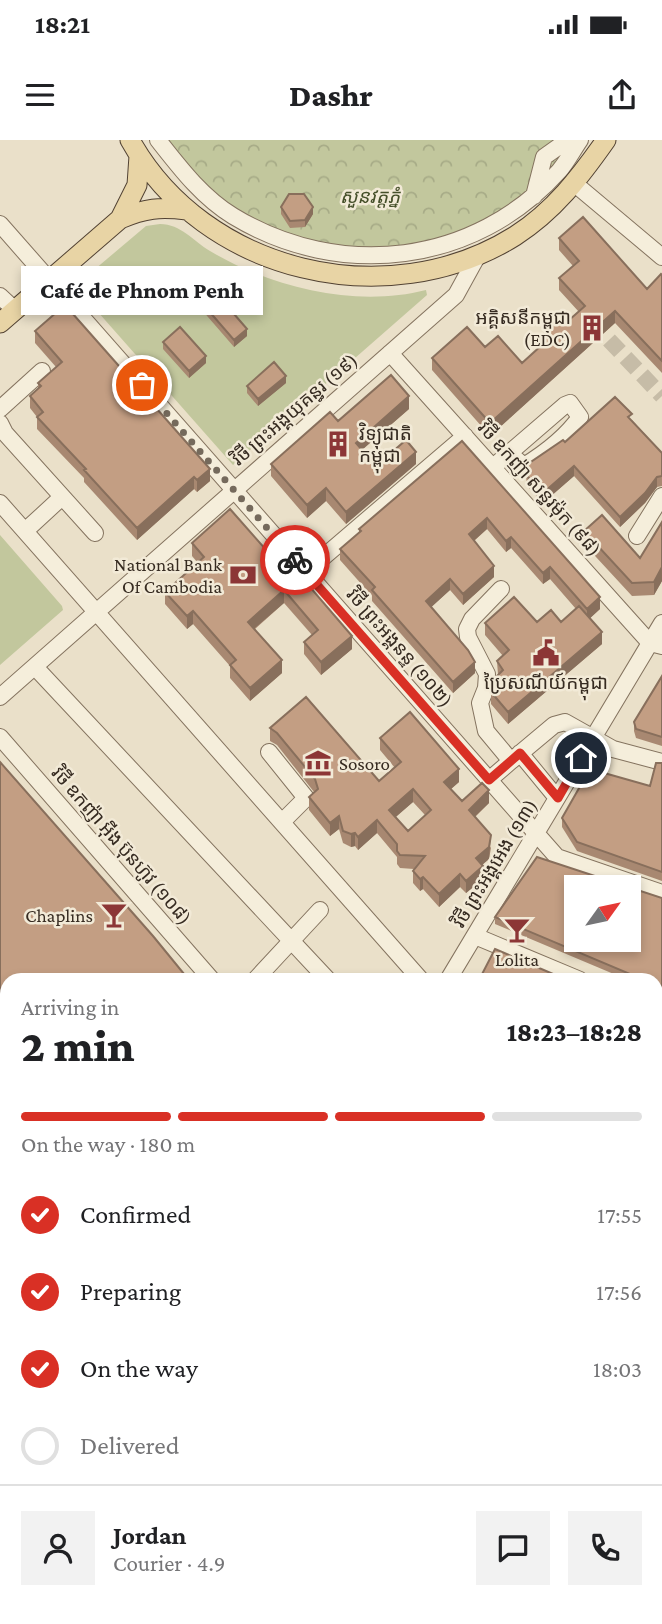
<!DOCTYPE html>
<meta charset="utf-8">
<style>
:root{--surface:#fff;--page:#f2f2f2;--text:#202124;--muted:#757577;--line:#e0e0e0;--accent:#d93025}
body{margin:0;font-family:"Crimson Pro","Noto Sans Khmer",serif;background:var(--page);color:var(--text);height:100vh;display:flex;flex-direction:column;font-size:26px;white-space:nowrap}
*{box-sizing:border-box;margin:0}
p{font-size:23px;color:var(--muted)}
.icon{flex:none;width:38px;height:38px;fill:none;stroke:currentColor;stroke-width:2;stroke-linecap:round;stroke-linejoin:round}
.map{position:relative;flex:1;overflow:hidden}
.drawer{position:absolute;left:0px;top:833px;width:663px;height:651px;display:flex;flex-direction:column;background:var(--surface);border-radius:21px 21px 0 0;box-shadow:0 4px 10px #0003}
.drawer>*{flex:none}
.needle{width:46px;rotate:57deg}
.tools{position:absolute;left:564px;top:735px;display:grid;gap:14px}
.tools a{display:grid;place-items:center;width:77px;height:77px;border-radius:0px;background:var(--surface);box-shadow:0 4px 10px #0003;font-size:35px}
.pin{position:absolute;display:grid;place-items:center;width:60px;height:60px;color:#fff;margin:-30px;border:4px solid #fff;border-radius:50%;box-shadow:0 2px 7px #0007}
.courier{position:absolute;display:grid;place-items:center;width:70px;height:70px;margin:-35px;border:5px solid #d93025;border-radius:50%;background:#fff;color:#222;box-shadow:0 2px 9px #0007}
.bubble{position:absolute;height:49px;border-radius:0px;background:var(--surface);box-shadow:0 4px 10px #0003;font-size:23px;font-weight:800;line-height:49px;text-align:center}
.summary em{font-style:normal;font-weight:800}
.summary div{display:flex;flex-direction:column-reverse}
.summary{display:flex;align-items:center;justify-content:space-between;height:119px;padding:0 21px}
h1{font-size:46px;font-weight:800;line-height:52px}
.bar{display:grid;grid-template-columns:repeat(4,1fr);gap:10px 7px;align-content:center;height:84px;padding:0 21px}
.bar i{height:9px;border-radius:5px;background:var(--line)}
.bar .active{background:var(--accent)}
.bar p{grid-column:span 4}
.line{display:flex;align-items:center;gap:18px;padding:0 21px;border-top:2px solid var(--line)}
.line div{flex:1}
.round{display:grid;place-items:center;flex:none;width:74px;height:74px;border-radius:0px;background:var(--page)}
ol{padding:0 21px;list-style:none}
li{display:flex;align-items:center;gap:21px;height:77px}
li p{margin-inline-start:auto}
li .icon{padding:7px;border-radius:50%;background:var(--accent);color:#fff;stroke-width:4}
li:last-child{color:var(--muted)}
li i{width:38px;height:38px;border:4px solid var(--line);border-radius:50%}
.status{display:flex;justify-content:space-between;align-items:center;height:49px;padding:0 35px;background:var(--surface);direction:ltr}
.status svg{height:19px;fill:currentColor}
header{display:flex;justify-content:space-between;align-items:center;height:91px;padding:0 21px;background:var(--surface);font-size:32px;font-weight:800}
.map>svg:first-child{display:block}
</style>
<div class="status"><b>18:21</b><svg viewBox="0 0 49 12"><path d="M0 12V9h3v3zM5 12V6h3v6zM10 12V3h3v9zM15 12V0h3v12zM26 1h20v11H26zM47 4h2v5h-2z"/></svg></div>
<header><svg class="icon" aria-label="menu" viewBox="0 0 24 24"><path d="M4 6h16M4 12h16M4 18h16"/></svg>Dashr<svg class="icon" aria-label="share" viewBox="0 0 24 24"><path d="M12 15V3M7 8l5-5 5 5M5 13v7h14v-7"/></svg></header>
<div class="map">
<svg width="662" height="1484" viewBox="0 0 662 1484">
<defs>
<pattern id="grass-dots" width="8" height="8" patternUnits="userSpaceOnUse" patternTransform="scale(1.75)"><rect width="8" height="8" fill="#c2c79d"/><path d="M2 2h.1M6 6h.1" fill="none" stroke="#a7ab87" stroke-width="1.8" stroke-linecap="round"/></pattern>
<pattern id="forest-crowns" width="20" height="18" patternUnits="userSpaceOnUse" patternTransform="scale(1.75)"><rect width="20" height="18" fill="#c2c79d"/><path d="M2 6a3 3 0 1 1 6 0M12 15a3 3 0 1 1 6 0" fill="none" stroke="#a7ab87"/></pattern>
</defs>
<rect width="100%" height="100%" fill="#eae0c9"/>
<path fill="url(#grass-dots)" d="M549,1477H576L574,1484H547Z"/>
<path fill="url(#forest-crowns)" d="M162,0H577L559,28L502,76L437,104L344,112L286,99L233,73Z"/>
<path fill="#c2c79d" d="M160,84C181,84 193,101 210,111C272,148 356,168 426,150L427,155L233,325L75,146L146,86Z
M0,395L62,466L63,470L0,525Z"/>
<g fill="none" stroke-linecap="round" stroke-linejoin="round">
<path stroke="#c6bca7" stroke-width="16" stroke-dasharray="16 8" stroke-linecap="butt" d="M609,200L662,256"/>
<g stroke="#84735f" stroke-width="18">
<path id="minor" d="M158,0C180,28 202,57 233,76C340,141 475,125 559,31C567,22 573,10 580,0
M575,44L662,117
M534,56L544,17L568,0
M0,84L557,717L662,753
M0,156L15,170
M390,213L650,503L662,506
M0,269L42,231
M0,283L5,293L95,393
M493,327L565,265L570,263L580,277C566,297 545,313 524,326L509,313
M0,363L421,840
M25,391L62,357
M637,396L662,356
M306,432L465,296
M35,527L328,840
M0,557L456,155L478,115
M0,597L212,840
M269,612L306,658L282,682
M520,613L557,658
M511,621L554,585L565,582L613,609L662,622
M489,640L511,621L486,591L480,563L486,548L487,534L468,497L467,489L472,479L501,449
M475,796L580,840
M255,840L320,770
M448,840L662,483
M656,872L662,874
M0,888L7,896
M0,913L7,906
M0,1091L7,1082
M0,1260L7,1267
M207,1477L214,1484
M9,1484L14,1477
M307,1484L312,1477"/>
</g>
<g stroke="#524233" stroke-width="21">
<path id="major" d="M130,0C204,133 387,176 515,96C554,71 580,37 606,0
M120,79L137,45L139,16
M0,183L120,79C145,68 160,67 187,70
M656,1047L662,1030
M511,1484L514,1477"/>
</g>
<use href="#minor" stroke="#f5eedb" stroke-width="16"/>
<use href="#major" stroke="#e8d4a5" stroke-width="19"/>
</g>
<path fill="#a88871" fill-rule="evenodd" d="M281,67L313,74L305,87L290,88L281,74Z
M559,98L647,149L662,135V233L615,183L490,296L432,230V218L485,207L522,223L579,172L559,150V138L573,126L559,110Z
M195,155L247,196L234,207L195,162Z
M35,191L210,341L197,352L194,349L137,400L84,342V338L37,289V277L30,268V256L38,249V243L56,227L35,203Z
M163,202L206,223L189,238L163,209Z
M286,243L258,266L247,253V246Z
M409,269L362,310L376,326L416,324L346,384L326,361L307,378L271,336V324L338,281Z
M632,280L662,313V346L657,347L645,363L620,387L574,336L543,363L527,346L525,326L565,302Z
M462,301L600,469L590,478L602,504L508,584L491,564V552L498,535L497,521L503,516L485,495V483L561,482L576,469L550,439L543,444L511,408L506,412L487,389L474,401L494,437L463,465L450,450L431,467L475,533L453,553L372,461V456L340,420V409L359,392V389Z
M230,369L352,509L321,535L304,514V502L312,495L284,463L255,489L282,533L250,561L230,538V526L193,484L187,489L165,464V452L198,423L192,416V403Z
M662,382V441L654,455L632,456L584,404V391L640,418Z
M662,536V606L636,598L634,591V582Z
M270,588L379,641L395,628L380,610V598L459,642L451,649L462,661L489,663L475,677L491,708L489,719L482,725L483,739L466,753L460,747L439,767L423,749L420,751L413,743V731L414,729L400,728L397,724V717L377,693L358,710L355,706L351,707L343,703L339,689L330,696L309,670V657L314,652L277,605L270,601ZM413,662L425,675L408,691L395,677Z
M0,622L7,840V880L0,872Z
M662,623V741L577,711L562,687V678L650,646Z
M662,758V854L656,852V840H628L495,784V777Z
M0,1393L7,1398V1450L4,1455L0,1452Z
M92,1477H138L130,1484H98Z
M245,1477H299L298,1484H252Z"/>
<path fill="#886f5c" d="M313,67V74L305,87V80Z
M615,171V183L490,296V283Z
M247,189V196L234,207V200Z
M206,216V223L189,238V231Z
M286,236V243L258,266V259Z
M409,256V269L356,315V303Z
M416,312V324L346,384V372Z
M574,326V336L543,363V353Z
M210,329V341L197,352V340Z
M194,337V349L137,400V388Z
M657,337V347L645,363L620,387V377Z
M326,348V361L307,378V365Z
M487,378V389L469,405V394Z
M511,397V408L506,412V401Z
M494,426V437L463,465V454Z
M550,427V439L543,444V433Z
M662,427V441L654,455V442Z
M450,439V450L426,472V461Z
M284,450V463L248,494V482Z
M600,457V469L587,481V469Z
M193,471V484L187,489V476Z
M602,492V504L508,584V572Z
M352,496V509L321,535V522Z
M282,520V533L250,561V548Z
M475,522V533L453,553V542Z
M459,629V642L444,655V642Z
M413,649V662L389,683V670Z
M489,650V663L469,682V670Z
M339,676V689L330,696V683Z
M377,680V693L358,710V697Z
M355,693V706L351,707V694Z
M491,695L489,719L476,730V718Z
M483,726V739L466,753V741Z
M460,734V747L439,767V754Z
M423,737V749L420,751V739Z
M662,953V961L656,978V970Z
M7,1022V1030L0,1038V1030Z
M7,1048V1056L0,1064V1056Z
M5,1198V1205L0,1209V1202Z
M7,1442V1450L4,1455V1446Z
M84,1477H90L85,1484H79Z
M128,1477H138L130,1484H120Z
M490,1477H493L490,1484H487Z"/>
<path fill="#c39e83" stroke="#886f5c" stroke-width="2" fill-rule="evenodd" d="M289,54H304L313,67L305,80L290,81L281,67Z
M583,77L647,149L661,134L662,135V221L615,171L490,283L432,218L467,187L485,207L498,196L522,223L543,204L544,194L548,185L558,181H568L585,166L559,138L579,121L559,98Z
M208,144L247,189L234,200L195,155Z
M65,165L210,329L197,340L194,337L137,388L84,330L86,329L37,277L43,272L30,256L41,246L38,243L62,222L35,191Z
M180,187L206,216L189,231L163,202Z
M274,222L286,236L258,259L247,246Z
M391,235L409,256L356,303L376,326L406,300L416,312L346,372L326,348L307,365L271,324L330,272L338,281Z
M615,257L632,274L628,277L662,313V336L657,337L645,353L620,377L574,326L543,353L527,336L531,332L525,326L563,300L565,302Z
M462,301L600,457L587,469L550,427L543,433L511,397L506,401L487,378L469,394L494,426L463,454L450,439L426,461L468,510L475,522L453,542L372,450L375,447L340,409L361,391L359,389Z
M230,369L297,445L304,440L352,496L321,522L304,502L318,490L284,450L248,482L282,520L250,548L230,525L236,520L193,471L187,476L165,452L204,417L192,403Z
M602,375L640,418L662,382V427L654,442L632,443L584,391Z
M514,457L537,482L551,470L561,482L579,466L602,492L508,572L491,552L497,536L503,530L497,521L509,510L485,483Z
M662,536V597L636,589L634,582Z
M306,557L379,641L401,622L380,598L410,572L459,629L444,642L462,661L482,643L489,650L469,670L491,695L489,707L476,718L483,726L466,741L460,734L439,754L423,737L420,739L413,731L425,716L400,715L397,711V704L377,680L358,697L355,693L351,694L343,691L339,676L330,683L309,657L318,649L315,639L277,593L270,588ZM413,649L431,670L408,691L389,670Z
M0,622L153,796L189,840H7V872L0,864Z
M656,623H662V732L577,702L562,678L590,629L650,646Z
M537,717L662,758V848L656,845V840H644L495,777ZM576,747H628V800H576Z
M495,809L567,840H479Z
M5,924H7V1022L0,1030V927Z
M656,925L662,927V953L656,970Z
M0,1034L7,1040V1048L0,1056Z
M7,1113V1200L5,1198L0,1202V1122Z
M0,1393L7,1398V1442L4,1446L0,1443Z
M36,1477H84L79,1484H35L32,1482Z
M99,1477H128L120,1484H105Z
M253,1477H298V1481L293,1484H260Z
M330,1477H490L487,1484H396L393,1481L390,1484H326Z
M318,1480L323,1484H314Z"/>
<g fill="none" stroke-linecap="round" stroke-linejoin="round">
<path stroke="#756a5c" stroke-width="7" stroke-dasharray="0 12.6" d="M142,245L295,420"/>
<path stroke="#d93025" stroke-width="9" d="M295,420L489,640L520,613L558,658L581,618"/>
</g>
<defs>
<g id="building-bare" transform="scale(2.1)"><path d="M-4-6H4V6H1V3H-1V6H-4ZM-2.5-4.3h1.7v1.8h-1.7ZM.8-4.3h1.7v1.8H.8ZM-2.5-1h1.7V.8h-1.7ZM.8-1h1.7V.8H.8Z" fill="#8c3636" stroke="#f2ead7" stroke-width="2.5" paint-order="stroke"/></g>
<g id="bank-bare" transform="scale(2.1)"><path d="M-6-4H6V4H-6ZM0-2.3a2.3 2.3 0 1 0 0 4.6a2.3 2.3 0 1 0 0-4.6Z" fill="#8c3636" stroke="#f2ead7" stroke-width="2.5" paint-order="stroke"/></g>
<g id="civic-bare" transform="scale(2.1)"><path d="M-.6-6.5H3V-4.5H.6V-3L4-1V1h2V6H-6V1h2V-1L-.6-3ZM-1.2 2.5V6h2.4V2.5Z" fill="#8c3636" stroke="#f2ead7" stroke-width="2.5" paint-order="stroke"/></g>
<g id="museum-bare" transform="scale(2.1)"><path d="M0-6L6-3V-2H-6V-3ZM-5-1h2V3h-2ZM-1-1h2V3h-2ZM3-1h2V3H3ZM-6 4H6V6H-6Z" fill="#8c3636" stroke="#f2ead7" stroke-width="2.5" paint-order="stroke"/></g>
<g id="bar-bare" transform="scale(2.1)"><path d="M-6-5H6L.8 .8V4.5H3.5V6h-7V4.5H-.8V.8Z" fill="#8c3636" stroke="#f2ead7" stroke-width="2.5" paint-order="stroke"/></g>
</defs>
<g fill-rule="evenodd">
<use href="#building-bare" x="592" y="188"/>
<use href="#building-bare" x="338" y="304"/>
<use href="#bank-bare" x="243" y="435"/>
<use href="#civic-bare" x="546" y="513"/>
<use href="#museum-bare" x="318" y="623"/>
<use href="#bar-bare" x="114" y="775"/>
<use href="#bar-bare" x="517" y="790"/>
</g>
<g text-anchor="middle" stroke-width="5" stroke-linejoin="round" paint-order="stroke">
<g font-size="19" font-style="italic" fill="#46502a" stroke="#f2ead7">
<text x="370" y="63">សួនវត្ដភ្នំ</text>
</g>
<g font-size="19" fill="#362b21" stroke="#f2ead7" text-anchor="end">
<text x="571" y="184">អគ្គិសនីកម្ពុជា<tspan x="571" dy="22">(EDC)</tspan></text>
<text x="359" y="300" text-anchor="start">វិទ្យុជាតិ<tspan x="359" dy="22">កម្ពុជា</tspan></text>
<text x="222" y="431">National Bank<tspan x="222" dy="22">Of Cambodia</tspan></text>
<text x="546" y="549" text-anchor="middle">ប្រៃសណីយ៍កម្ពុជា</text>
<text x="339" y="630" text-anchor="start">Sosoro</text>
<text x="93" y="782">Chaplins</text>
<text x="517" y="826" text-anchor="middle">Lolita</text>
</g>
<g font-size="19" fill="#362b21" stroke="#f2ead7">
<text transform="translate(294 269) rotate(-41)" y="7">វិថី ព្រះអង្គយុគន្ធរ (១៩)</text>
<text transform="translate(540 348) rotate(48)" y="7">វិថី ឧកញ៉ា សន្ធរម៉ុក (៩៨)</text>
<text transform="translate(400 507) rotate(49)" y="7">វិថី ព្រះអង្គនន្ទ (១០២)</text>
<text transform="translate(122 705) rotate(49)" y="7">វិថី ឧកញ៉ា អ៊ីង ប៊ុនហ៊ូវ (១០៨)</text>
<text transform="translate(494 723) rotate(-59)" y="7">វិថី ព្រះអង្គអេង (១៣)</text>
</g>
</g>
</svg>
<div class="tools">
<a><svg class="needle" viewBox="-14 -14 28 28"><path d="M0-13l5 13h-10z" fill="#e53935"/><path d="M0 13l5-13h-10z" fill="#757577"/></svg></a>
</div>
<div class="pin" style="left:142px;top:245px;background:#ea580c"><svg class="icon" aria-label="bag" viewBox="0 0 24 24"><path d="M5 8h14l-1 12H6zM9 8a3 3 0 0 1 6 0"/></svg></div>
<div class="pin" style="left:581px;top:618px;background:#1f2937"><svg class="icon" aria-label="home" viewBox="0 0 24 24"><path d="M3 11l9-7 9 7M6 9v11h12V9"/></svg></div>
<div class="courier" style="left:295px;top:420px"><svg class="icon" aria-label="bike" viewBox="0 0 24 24"><circle cx="6" cy="16" r="4"/><circle cx="18" cy="16" r="4"/><path d="M6 16l4-8h5l3 8M10 8l3 8H6M13 5h3"/></svg></div>
<div class="bubble" style="left:21px;top:126px;width:242px">Café de Phnom Penh</div>
<section class="drawer">
<div class="summary"><div><h1>2 min</h1><p>Arriving in</p></div><em>18:23–18:28</em></div>
<div class="bar"><i class="active"></i><i class="active"></i><i class="active"></i><i></i><p>On the way · 180 m</p></div>
<ol>
<li><svg class="icon" aria-label="check" viewBox="0 0 24 24"><path d="M5 12l5 5 9-10"/></svg>Confirmed<p>17:55</p></li>
<li><svg class="icon" aria-label="check" viewBox="0 0 24 24"><path d="M5 12l5 5 9-10"/></svg>Preparing<p>17:56</p></li>
<li><svg class="icon" aria-label="check" viewBox="0 0 24 24"><path d="M5 12l5 5 9-10"/></svg>On the way<p>18:03</p></li>
<li><i></i>Delivered</li>
</ol>
<div class="line" style="height:126px"><a class="round"><svg class="icon" aria-label="person" viewBox="0 0 24 24"><circle cx="12" cy="8" r="4"/><path d="M4 21q1-7 8-7t8 7"/></svg></a><div><b>Jordan</b><p>Courier · 4.9</p></div><a class="round"><svg class="icon" aria-label="chat" viewBox="0 0 24 24"><path d="M4 5h16v11H9l-5 4z"/></svg></a><a class="round"><svg class="icon" aria-label="phone" viewBox="0 0 24 24"><path d="M5 4h4l2 5-3 2q2 4 5 5l2-3 5 2v4C11 20 4 13 5 4z"/></svg></a></div>
</section>
</div>
